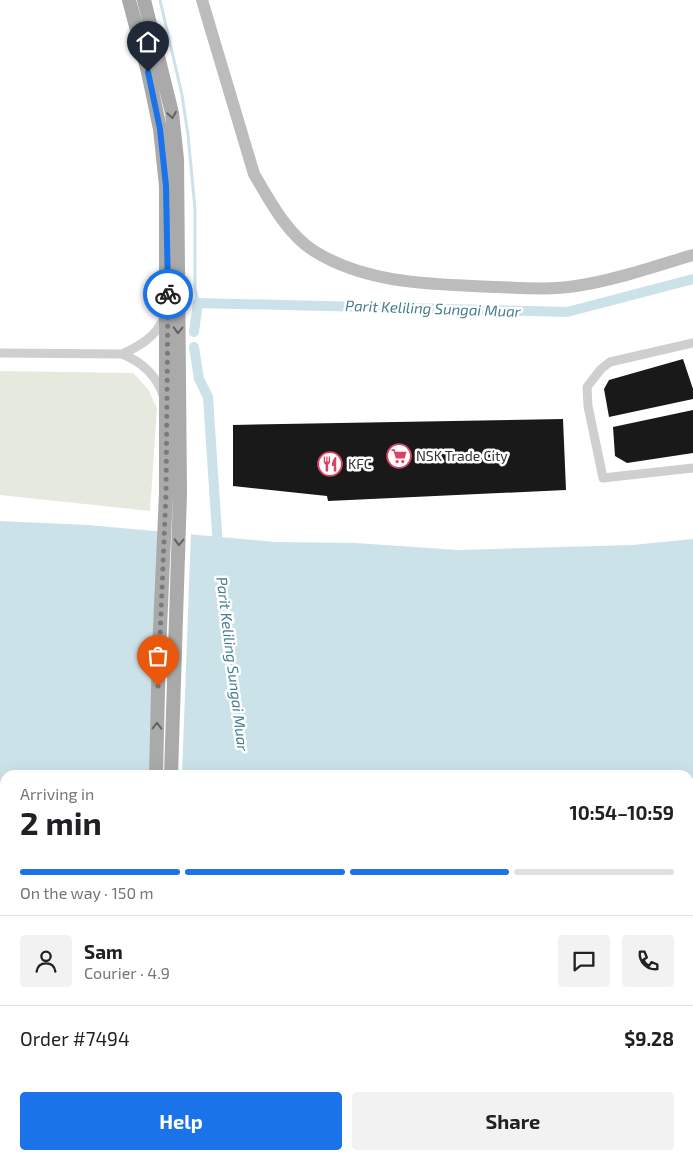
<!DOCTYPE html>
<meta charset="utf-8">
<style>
:root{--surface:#fff;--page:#f2f2f2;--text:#202124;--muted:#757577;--line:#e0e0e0;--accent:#1a73e8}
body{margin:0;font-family:"Exo 2",sans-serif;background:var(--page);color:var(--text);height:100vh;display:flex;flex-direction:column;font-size:19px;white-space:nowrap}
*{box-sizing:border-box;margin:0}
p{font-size:16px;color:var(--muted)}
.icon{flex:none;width:28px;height:28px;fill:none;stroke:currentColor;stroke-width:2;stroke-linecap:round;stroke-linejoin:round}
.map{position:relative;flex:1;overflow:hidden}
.panel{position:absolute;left:0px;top:770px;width:694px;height:390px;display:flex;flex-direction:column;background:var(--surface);border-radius:15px 15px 0 0;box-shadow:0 5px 20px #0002}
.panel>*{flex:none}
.pin{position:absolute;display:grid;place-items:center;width:42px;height:42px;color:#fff;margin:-51px -21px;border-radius:50% 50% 50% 0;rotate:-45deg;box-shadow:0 0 5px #0007}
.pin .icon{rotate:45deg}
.courier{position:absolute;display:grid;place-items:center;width:50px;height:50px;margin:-25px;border:4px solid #1a73e8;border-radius:50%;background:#fff;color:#222;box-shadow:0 1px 6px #0007}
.head em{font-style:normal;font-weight:700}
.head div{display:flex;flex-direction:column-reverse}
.head{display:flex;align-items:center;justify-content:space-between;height:85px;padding:0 20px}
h1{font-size:32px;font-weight:700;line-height:38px}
.bar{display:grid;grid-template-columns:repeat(4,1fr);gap:8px 5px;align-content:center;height:60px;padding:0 20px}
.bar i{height:6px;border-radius:4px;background:var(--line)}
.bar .selected{background:var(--accent)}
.bar p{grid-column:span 4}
.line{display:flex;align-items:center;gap:12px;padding:0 20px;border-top:1px solid var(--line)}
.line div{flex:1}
.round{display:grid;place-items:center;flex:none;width:52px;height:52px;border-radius:5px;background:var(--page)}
.primary-button{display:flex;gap:10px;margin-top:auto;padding:10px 20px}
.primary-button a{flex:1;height:58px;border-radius:5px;background:var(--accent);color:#fff;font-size:20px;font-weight:700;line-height:58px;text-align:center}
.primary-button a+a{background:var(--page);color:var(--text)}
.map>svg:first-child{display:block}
</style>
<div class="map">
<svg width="693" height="1160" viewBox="0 0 693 1160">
<rect width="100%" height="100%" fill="#fff"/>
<path fill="#e6eade" d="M0,371L133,373L148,389L157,408L150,511L0,495Z"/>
<path fill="#cce2e9" d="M0,521L88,525L276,542L355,543L458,550L632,545L693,539V1042L689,1043V775H5V1054L0,1053Z"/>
<path fill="#fff" d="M158,529L191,531L182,775H154Z"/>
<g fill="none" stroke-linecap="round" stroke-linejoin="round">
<path stroke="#cce2e9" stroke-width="3" d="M160,0L182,95L188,135L195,209V288L198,303"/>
<path stroke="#cce2e9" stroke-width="10" d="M194,332L198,303L567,312L693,279
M194,347L199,379L208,397L218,548"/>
</g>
<path fill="#191919" d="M683,359L693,389V399L609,417L604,389L609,380Z
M693,410V453L627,463L615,456L613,427Z
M563,419L566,490L328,501L327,496L233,486V425Z
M693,1042V1109L689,1111V1043Z
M0,1121H5V1155H126L127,1160H0Z
M203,1155H271L270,1160H202Z
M275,1155H297L296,1160H274Z
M302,1155H425V1160H301Z
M445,1156L484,1159V1160H444Z"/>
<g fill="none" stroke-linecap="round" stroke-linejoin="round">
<path stroke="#cfcfcf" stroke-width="9" d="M693,343L610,362L601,369L587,387L588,406L603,478L693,468
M0,353L122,354C142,362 156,374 163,395
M122,354C140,346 157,336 164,317"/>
<path stroke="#bcbcbc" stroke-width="12" d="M202,0L254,174C270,201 287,234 314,251C368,285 435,284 497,287C524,288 550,290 576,286C616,280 655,266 693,255
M0,1103L5,1104
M138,1155L139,1160"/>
<path stroke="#aaa" stroke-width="14" d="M129,0L148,72L160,129L166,186V493L159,651L156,775
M144,0L172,113L177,159L180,493L171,775
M689,1150L693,1149
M163,1155L165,1160
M187,1155L188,1160
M621,1155L639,1157L652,1155"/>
</g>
<defs><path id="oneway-chevron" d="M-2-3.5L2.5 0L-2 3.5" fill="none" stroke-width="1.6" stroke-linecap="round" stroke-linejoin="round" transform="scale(1.25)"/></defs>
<g stroke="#626262">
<use href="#oneway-chevron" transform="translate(172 115) rotate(81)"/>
<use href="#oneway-chevron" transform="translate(178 330) rotate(91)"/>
<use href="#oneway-chevron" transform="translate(179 542) rotate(92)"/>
<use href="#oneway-chevron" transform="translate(157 726) rotate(-89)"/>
</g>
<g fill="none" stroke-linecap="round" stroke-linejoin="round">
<path stroke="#7a7a7a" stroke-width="5" stroke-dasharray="0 9" d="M158,686L166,493L168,294"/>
<path stroke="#1a73e8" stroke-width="6" d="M148,72L160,129L166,186L168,294"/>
</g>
<defs>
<g id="supermarket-ring" transform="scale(1.25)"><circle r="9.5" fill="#fff" stroke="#da4364" stroke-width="1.5"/><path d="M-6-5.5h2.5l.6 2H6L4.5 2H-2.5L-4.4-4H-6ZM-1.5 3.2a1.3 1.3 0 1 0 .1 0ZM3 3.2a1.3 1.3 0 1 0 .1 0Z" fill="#da4364"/></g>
<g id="restaurant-ring" transform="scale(1.25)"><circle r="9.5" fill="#fff" stroke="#da4364" stroke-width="1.5"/><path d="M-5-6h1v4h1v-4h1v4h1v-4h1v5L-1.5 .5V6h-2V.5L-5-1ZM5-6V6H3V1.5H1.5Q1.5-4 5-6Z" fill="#da4364"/></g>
</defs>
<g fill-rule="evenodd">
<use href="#supermarket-ring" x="399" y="456"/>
<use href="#restaurant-ring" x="330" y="464"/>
</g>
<g text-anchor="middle" stroke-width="5" stroke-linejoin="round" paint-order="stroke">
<g font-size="14" fill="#323232" stroke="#fff" text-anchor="start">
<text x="416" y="461">NSK Trade City</text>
<text x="348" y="469">KFC</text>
</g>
<g font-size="15" font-style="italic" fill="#447d8f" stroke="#fff">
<text transform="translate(433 309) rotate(2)" y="5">Parit Keliling Sungai Muar</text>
<text transform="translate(232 664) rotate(83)" y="5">Parit Keliling Sungai Muar</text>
</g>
</g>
</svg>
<div class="pin" style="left:158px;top:686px;background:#ea580c"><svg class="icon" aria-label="bag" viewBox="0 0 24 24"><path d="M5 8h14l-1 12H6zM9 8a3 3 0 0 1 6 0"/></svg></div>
<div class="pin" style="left:148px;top:72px;background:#1f2937"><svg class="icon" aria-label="home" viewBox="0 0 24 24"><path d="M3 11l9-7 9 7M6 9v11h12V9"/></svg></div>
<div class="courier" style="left:168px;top:294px"><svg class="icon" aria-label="bike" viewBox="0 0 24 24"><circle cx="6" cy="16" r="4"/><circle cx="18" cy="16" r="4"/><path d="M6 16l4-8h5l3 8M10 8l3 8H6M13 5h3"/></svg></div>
<section class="panel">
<div class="head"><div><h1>2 min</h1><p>Arriving in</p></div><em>10:54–10:59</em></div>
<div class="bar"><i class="selected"></i><i class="selected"></i><i class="selected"></i><i></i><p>On the way · 150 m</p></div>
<div class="line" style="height:90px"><a class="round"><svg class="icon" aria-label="person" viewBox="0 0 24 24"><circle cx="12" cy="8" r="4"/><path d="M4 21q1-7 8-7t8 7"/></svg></a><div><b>Sam</b><p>Courier · 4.9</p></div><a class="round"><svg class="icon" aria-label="chat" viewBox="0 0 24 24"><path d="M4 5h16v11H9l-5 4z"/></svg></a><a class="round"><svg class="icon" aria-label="phone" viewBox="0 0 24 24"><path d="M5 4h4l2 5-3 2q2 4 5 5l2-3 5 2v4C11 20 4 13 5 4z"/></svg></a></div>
<div class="line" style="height:65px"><div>Order #7494</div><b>$9.28</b></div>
<div class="primary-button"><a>Help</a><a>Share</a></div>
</section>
</div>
